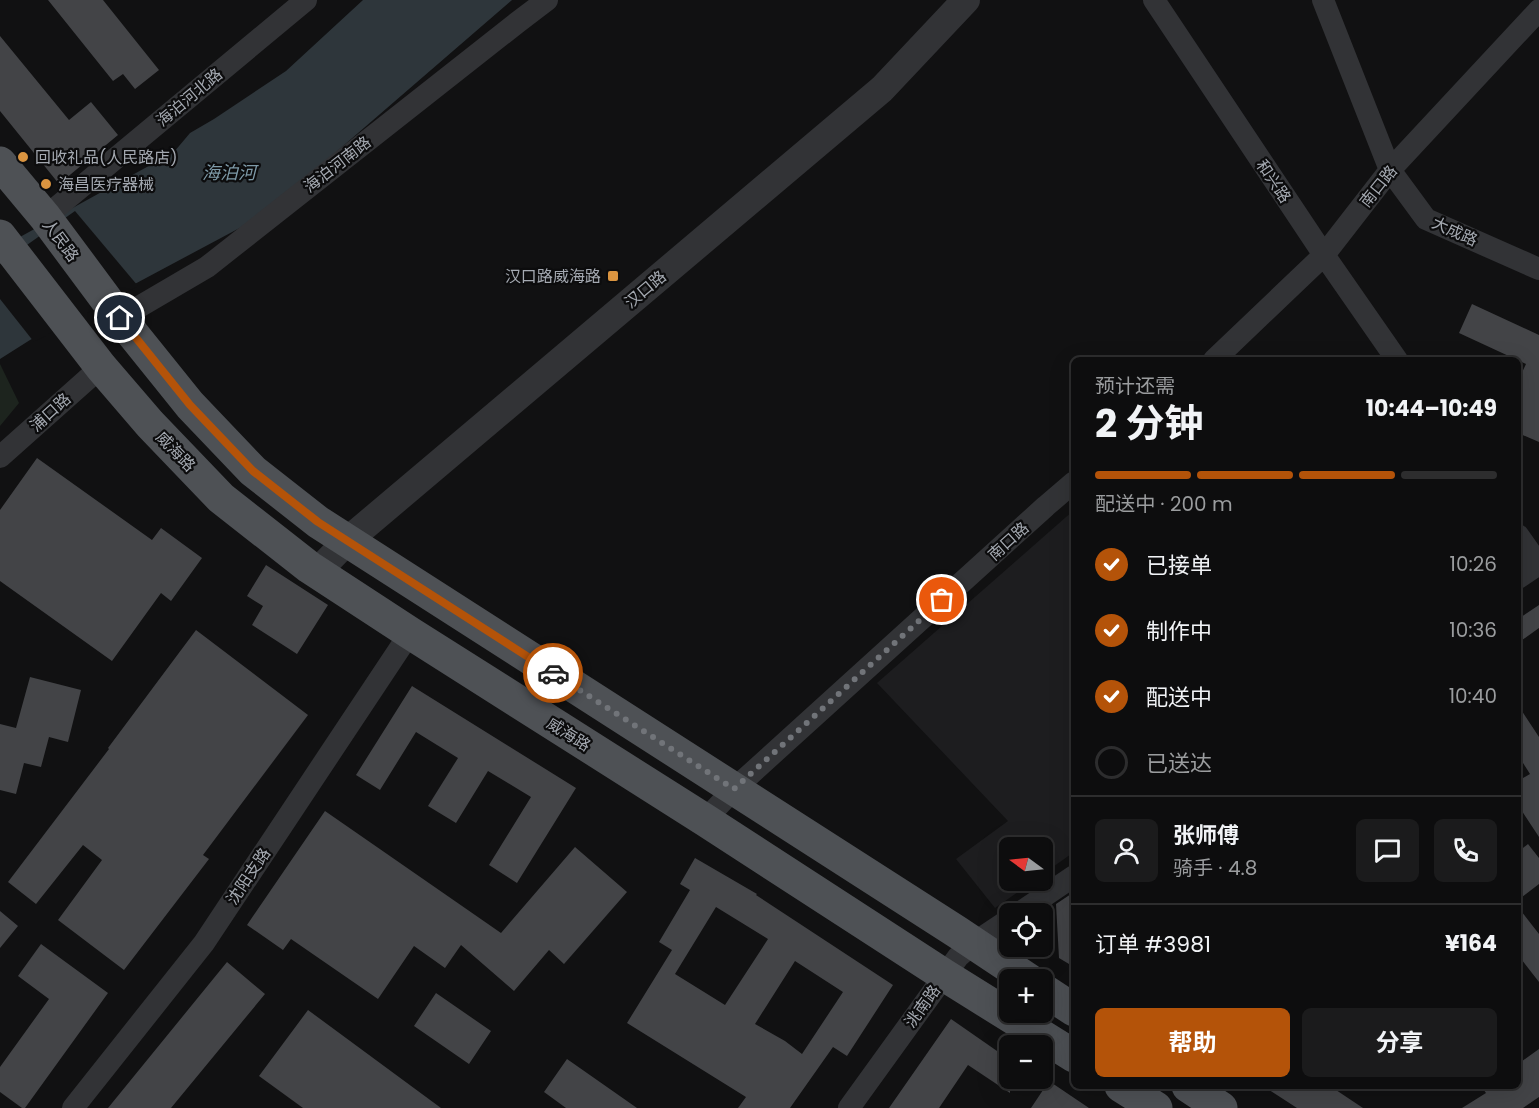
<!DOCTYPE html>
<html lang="zh">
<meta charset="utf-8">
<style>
:root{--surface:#0d0d0e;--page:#1b1b1c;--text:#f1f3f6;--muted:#9a9c9e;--line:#2d2d2e;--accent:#b45309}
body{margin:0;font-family:Poppins,"Noto Sans SC",sans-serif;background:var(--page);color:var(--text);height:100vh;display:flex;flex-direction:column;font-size:22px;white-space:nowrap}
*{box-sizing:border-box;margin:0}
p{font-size:20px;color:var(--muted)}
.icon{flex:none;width:33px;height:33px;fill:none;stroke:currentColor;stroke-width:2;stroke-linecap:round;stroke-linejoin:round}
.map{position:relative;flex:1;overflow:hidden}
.sheet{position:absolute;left:1071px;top:357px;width:450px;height:732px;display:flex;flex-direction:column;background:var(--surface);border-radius:9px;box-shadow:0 6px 24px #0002,0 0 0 2px var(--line)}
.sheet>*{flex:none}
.needle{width:39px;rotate:285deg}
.fabs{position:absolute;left:999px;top:837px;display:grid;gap:12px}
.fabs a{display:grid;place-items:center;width:54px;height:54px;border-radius:9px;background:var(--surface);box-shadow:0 6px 24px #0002,0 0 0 2px var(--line);font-size:30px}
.pin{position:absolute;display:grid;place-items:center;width:51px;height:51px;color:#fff;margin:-26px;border:3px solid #fff;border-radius:50%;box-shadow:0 2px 6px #0007}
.courier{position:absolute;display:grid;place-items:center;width:60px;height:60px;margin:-30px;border:4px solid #b45309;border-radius:50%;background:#fff;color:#222;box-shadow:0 2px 8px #0007}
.summary em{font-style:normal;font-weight:700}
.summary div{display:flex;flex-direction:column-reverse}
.summary{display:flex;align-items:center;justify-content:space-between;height:102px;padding:0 24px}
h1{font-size:39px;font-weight:700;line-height:45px}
.bar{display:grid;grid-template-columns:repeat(4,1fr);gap:9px 6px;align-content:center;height:72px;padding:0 24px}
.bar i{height:8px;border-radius:4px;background:var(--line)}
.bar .on{background:var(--accent)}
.bar p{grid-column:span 4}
.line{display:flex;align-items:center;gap:15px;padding:0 24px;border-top:2px solid var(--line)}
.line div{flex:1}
.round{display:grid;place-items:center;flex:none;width:63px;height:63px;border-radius:9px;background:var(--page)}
ol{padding:0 24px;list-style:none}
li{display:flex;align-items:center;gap:18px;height:66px}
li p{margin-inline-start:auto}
li .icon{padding:6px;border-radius:50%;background:var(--accent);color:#fff;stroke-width:4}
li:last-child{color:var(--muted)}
li i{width:33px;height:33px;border:3px solid var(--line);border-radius:50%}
.button{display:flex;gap:12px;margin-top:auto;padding:12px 24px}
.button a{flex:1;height:69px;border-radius:9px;background:var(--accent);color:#fff;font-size:24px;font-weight:700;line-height:69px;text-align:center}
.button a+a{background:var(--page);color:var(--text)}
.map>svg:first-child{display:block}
</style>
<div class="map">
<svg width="1539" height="1108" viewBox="0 0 1539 1108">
<rect width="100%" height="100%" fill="#111112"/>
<path fill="#1d1d1f" d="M1074,510V852L1043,874L1042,848H1010V880L1034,881L995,908L956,859L1008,821L877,683Z"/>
<path fill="#1d241e" d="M0,364L19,403L0,426Z"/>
<path fill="#2e363b" d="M363,0H512L262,216L30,340L0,359V248L174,152L190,133L214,119L286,71Z"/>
<path fill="#111112" d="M75,211L138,286L34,342L0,299V264Z"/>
<path fill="#434447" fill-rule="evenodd" d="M48,0H103L159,70L135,89L123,74L113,81Z
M0,36L69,120L91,102L118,135L59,184L0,111Z
M1472,304L1539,335V442L1518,433V381L1526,364L1459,333Z
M37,458L152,540L161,528L202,558L171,601L161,593L112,661L0,581V510Z
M266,565L328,605L297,654L252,625L263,606L247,596Z
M1539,605V628L1518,643V619Z
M196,630L308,715L203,855L209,859L124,970L58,920L102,860L83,845L36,904L8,882L109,749L108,748Z
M30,677L81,690L68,742L49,737L41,767L24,763L16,794L0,790V724L16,728Z
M412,686L576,788L517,883L489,865L531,797L488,771L456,823L428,806L458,758L416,732L380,790L356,775Z
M1518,705L1539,737V837L1518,805V781L1530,774L1518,755Z
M325,811L501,933L575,847L627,892L564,964L549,950L514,991L461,945L445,968L414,946L378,999L291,939L283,950L247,925Z
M1528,844L1539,858V884L1518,900V852Z
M695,858L757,894L756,895L893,985L847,1056L833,1047L790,1108H738L746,1097L627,1023L672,950L659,942L690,890L680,884ZM716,907L768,939L725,1005L675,974ZM795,961L843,992L802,1054L785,1041L755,1024Z
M1074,892V967L1059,958L1056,904Z
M1518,907L1539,934V982L1518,955Z
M0,911L18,926L0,948Z
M41,944L108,993L25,1108H22L0,1092V1067L49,999L18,976Z
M227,962L265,994L171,1108H108Z
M436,993L491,1031L469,1064L414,1026Z
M308,1010L441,1108H303L259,1076Z
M951,1019L1010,1060V1093L968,1065L939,1108H889Z
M1539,1049V1097L1523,1108H1462L1486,1093L1481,1086H1518V1064Z
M567,1059L637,1108H566L544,1092Z
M1049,1081L1089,1108H1031Z
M1263,1086H1330L1363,1108H1297Z"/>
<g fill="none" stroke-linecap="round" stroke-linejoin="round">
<path stroke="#323336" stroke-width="22" d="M1154,0L1324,255L1397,360
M1323,0L1390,170L1426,219L1539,269
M45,217L306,0
M120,318L207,267L518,22L547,0
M1214,360L1324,255L1390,170L1539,10
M0,457L101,367
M1518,535L1539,565
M1518,578L1539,564
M705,820L734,789L1046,506L1074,482
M1018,914L1074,876
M73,1108L204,943L410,633
M849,1108L958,957L974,943L1010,919"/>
<path stroke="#323336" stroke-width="28" d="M317,572L347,541L882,89L966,0"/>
<path stroke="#4e5155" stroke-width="33" d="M0,163L45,217L120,318L190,405L253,471L318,522L957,932L1029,980
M0,236L101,367L150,424L221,498L309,567L410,633L705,820L944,975L1074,1056
M1042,989L1074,1010
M1121,1086L1156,1108
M1188,1086L1221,1108"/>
</g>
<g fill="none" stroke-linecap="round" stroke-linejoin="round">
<path stroke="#717479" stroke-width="6" stroke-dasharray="0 10.8" d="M553,673L734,789L942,600"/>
<path stroke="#b45309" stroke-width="8" d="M120,318L190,405L253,471L318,522L553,673"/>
</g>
<g fill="#da9440" stroke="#0c0c0d" stroke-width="2">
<circle cx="23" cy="157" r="6"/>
<circle cx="46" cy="184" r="6"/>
<rect x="607" y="270" width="12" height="12" rx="3"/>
</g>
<g text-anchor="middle" stroke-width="4.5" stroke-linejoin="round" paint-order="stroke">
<g font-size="16" fill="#a4a9b1" stroke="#0c0c0d">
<text transform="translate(189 97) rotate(-40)" y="6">海泊河北路</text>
<text transform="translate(337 164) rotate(-38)" y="6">海泊河南路</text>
<text transform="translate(1274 181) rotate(56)" y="6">和兴路</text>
<text transform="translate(1378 186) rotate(-51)" y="6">南口路</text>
<text transform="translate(1455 231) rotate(24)" y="6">大成路</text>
<text transform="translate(61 240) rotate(53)" y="6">人民路</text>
<text transform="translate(645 289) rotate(-40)" y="6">汉口路</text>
<text transform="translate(50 412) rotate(-42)" y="6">浦口路</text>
<text transform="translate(176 451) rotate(46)" y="6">威海路</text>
<text transform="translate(1008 541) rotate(-42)" y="6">南口路</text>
<text transform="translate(569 734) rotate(32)" y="6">威海路</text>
<text transform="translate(248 876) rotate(-56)" y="6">沈阳支路</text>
<text transform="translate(922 1006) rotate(-54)" y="6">洮南路</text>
</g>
<g font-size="16" fill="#a4a9b1" stroke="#0c0c0d" text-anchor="start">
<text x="35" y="163">回收礼品(人民路店)</text>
<text x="58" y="190">海昌医疗器械</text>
<text x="601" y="282" text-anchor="end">汉口路威海路</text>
</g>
<g font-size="18" font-style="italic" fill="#7e9aa8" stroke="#0c0c0d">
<text x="229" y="179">海泊河</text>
</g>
</g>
</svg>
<div class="fabs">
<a><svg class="needle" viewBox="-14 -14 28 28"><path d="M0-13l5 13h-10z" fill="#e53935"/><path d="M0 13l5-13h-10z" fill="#9a9c9e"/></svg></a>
<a><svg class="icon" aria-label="locate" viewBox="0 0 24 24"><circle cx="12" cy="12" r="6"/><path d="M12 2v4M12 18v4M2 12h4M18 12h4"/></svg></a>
<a>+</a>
<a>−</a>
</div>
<div class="pin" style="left:942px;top:600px;background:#ea580c"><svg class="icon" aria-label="bag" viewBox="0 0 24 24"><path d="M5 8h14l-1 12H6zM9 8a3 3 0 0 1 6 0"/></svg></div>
<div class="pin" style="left:120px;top:318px;background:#1f2937"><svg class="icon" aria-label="home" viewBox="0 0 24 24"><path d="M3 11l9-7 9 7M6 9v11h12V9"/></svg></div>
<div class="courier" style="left:553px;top:673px"><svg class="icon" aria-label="car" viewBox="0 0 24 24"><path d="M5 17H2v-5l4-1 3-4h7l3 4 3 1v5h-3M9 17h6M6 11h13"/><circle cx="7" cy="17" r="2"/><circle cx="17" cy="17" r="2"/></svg></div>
<section class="sheet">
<div class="summary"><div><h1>2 分钟</h1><p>预计还需</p></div><em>10:44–10:49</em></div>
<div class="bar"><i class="on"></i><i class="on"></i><i class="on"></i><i></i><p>配送中 · 200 m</p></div>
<ol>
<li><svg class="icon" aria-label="check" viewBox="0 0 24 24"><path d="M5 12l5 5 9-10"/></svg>已接单<p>10:26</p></li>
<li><svg class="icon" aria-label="check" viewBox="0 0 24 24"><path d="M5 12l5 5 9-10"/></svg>制作中<p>10:36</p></li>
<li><svg class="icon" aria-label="check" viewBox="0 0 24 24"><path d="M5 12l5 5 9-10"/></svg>配送中<p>10:40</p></li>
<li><i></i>已送达</li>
</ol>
<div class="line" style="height:108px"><a class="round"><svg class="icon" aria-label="person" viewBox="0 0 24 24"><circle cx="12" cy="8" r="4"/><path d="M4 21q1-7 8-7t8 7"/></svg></a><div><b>张师傅</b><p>骑手 · 4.8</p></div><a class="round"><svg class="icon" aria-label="chat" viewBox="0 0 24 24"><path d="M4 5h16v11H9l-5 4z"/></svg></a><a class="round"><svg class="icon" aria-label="phone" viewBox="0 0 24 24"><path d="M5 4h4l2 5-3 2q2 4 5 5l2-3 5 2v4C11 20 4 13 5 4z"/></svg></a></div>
<div class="line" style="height:78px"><div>订单 #3981</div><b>¥164</b></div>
<div class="button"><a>帮助</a><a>分享</a></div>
</section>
</div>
